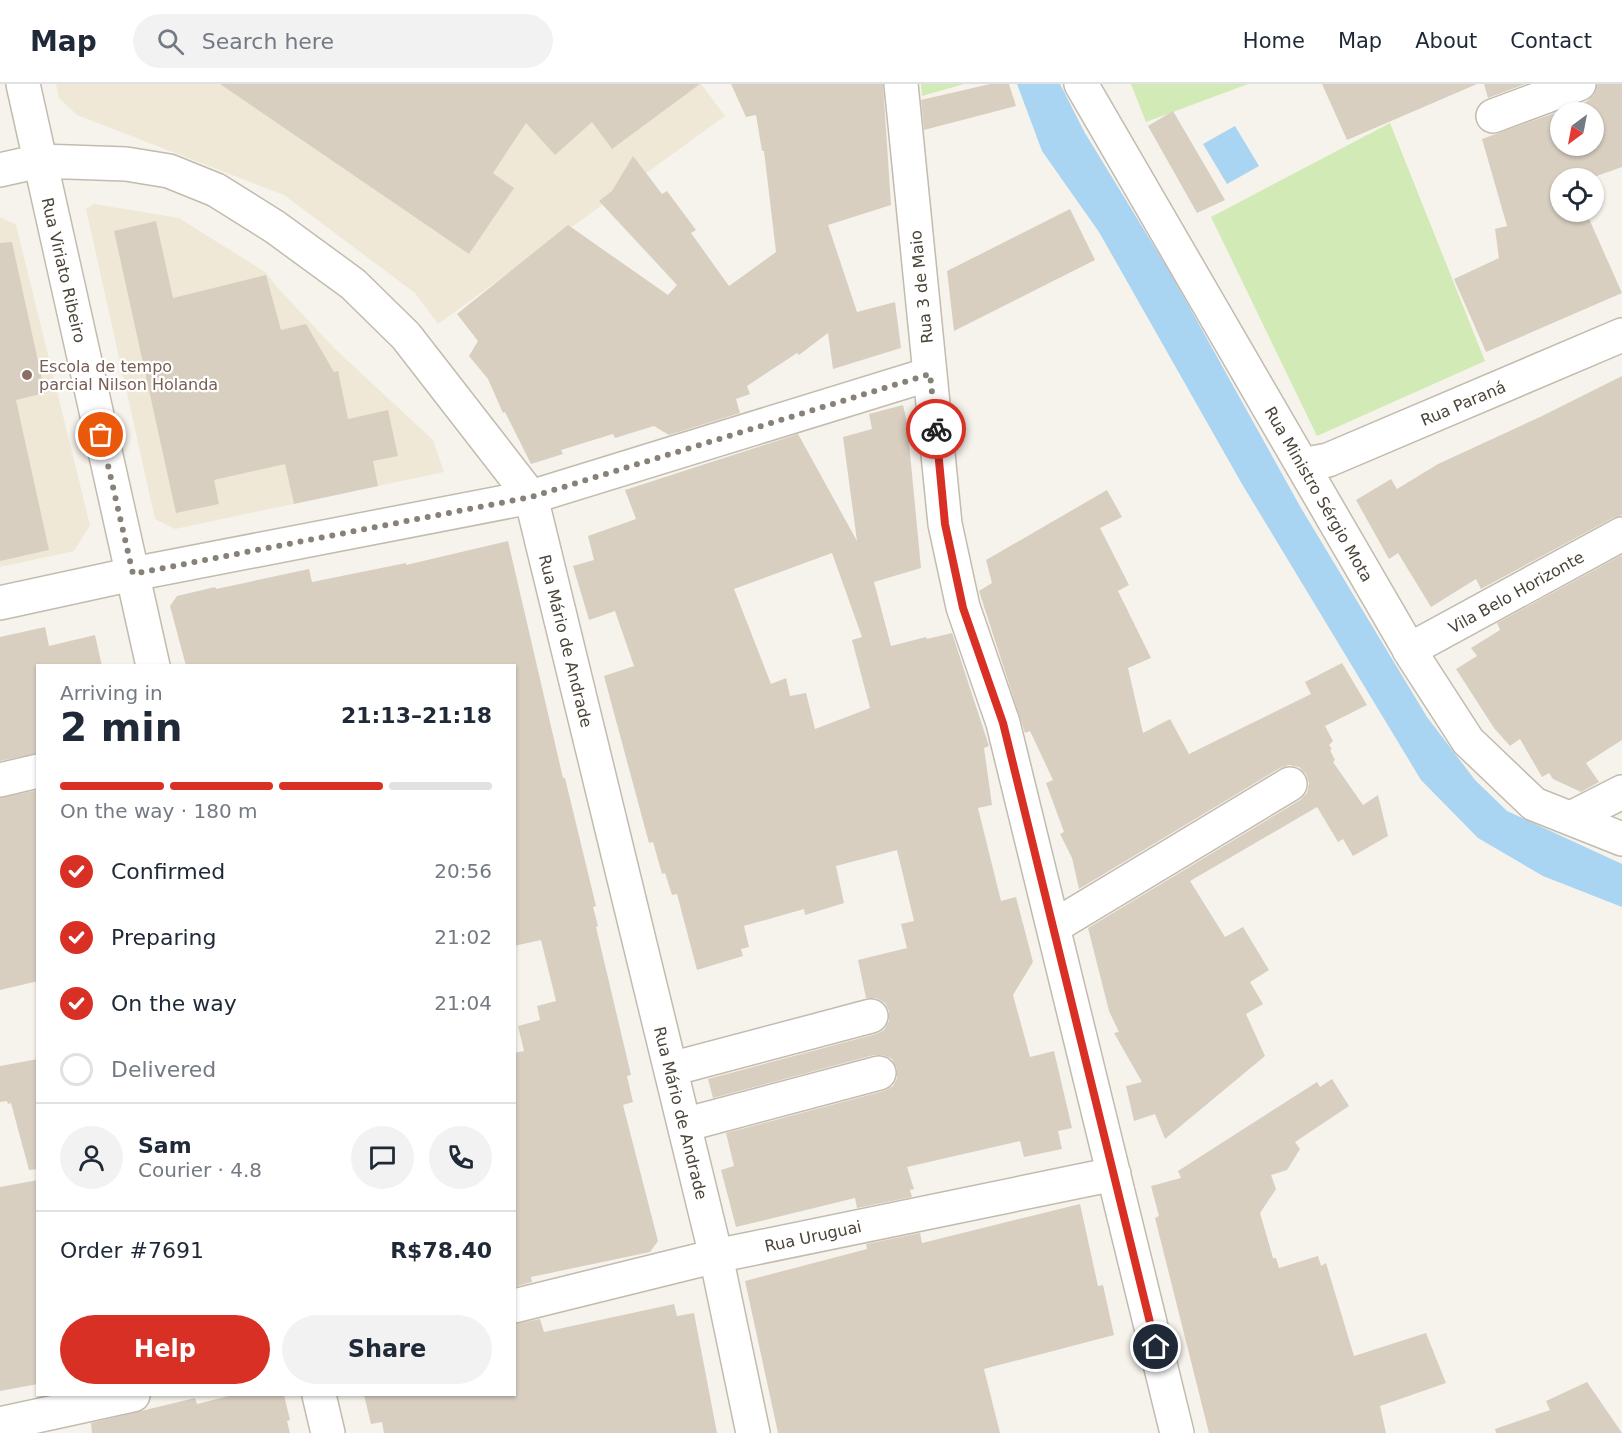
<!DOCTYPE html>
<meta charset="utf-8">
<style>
:root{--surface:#fff;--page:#f2f2f3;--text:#1f2937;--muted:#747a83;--line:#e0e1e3;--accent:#d93025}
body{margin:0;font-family:"DejaVu Sans",sans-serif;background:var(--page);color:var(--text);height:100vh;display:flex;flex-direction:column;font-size:22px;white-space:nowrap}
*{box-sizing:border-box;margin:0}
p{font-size:20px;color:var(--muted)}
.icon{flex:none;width:33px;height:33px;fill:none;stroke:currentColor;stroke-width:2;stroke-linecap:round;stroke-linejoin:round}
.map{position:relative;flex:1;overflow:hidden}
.details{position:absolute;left:36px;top:580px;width:480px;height:732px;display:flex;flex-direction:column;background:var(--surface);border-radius:0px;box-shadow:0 2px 4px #0004}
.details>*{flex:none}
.needle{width:39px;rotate:212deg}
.tools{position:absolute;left:1550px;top:18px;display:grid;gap:12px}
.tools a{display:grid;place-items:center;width:54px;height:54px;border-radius:50%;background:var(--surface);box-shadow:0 2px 4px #0004;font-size:30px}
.pin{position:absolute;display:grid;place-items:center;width:51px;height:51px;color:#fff;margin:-26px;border:3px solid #fff;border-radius:50%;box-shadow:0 2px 6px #0007}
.courier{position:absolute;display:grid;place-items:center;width:60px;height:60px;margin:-30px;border:4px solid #d93025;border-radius:50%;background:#fff;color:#222;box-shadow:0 2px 8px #0007}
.summary em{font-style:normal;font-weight:700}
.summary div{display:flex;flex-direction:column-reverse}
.summary{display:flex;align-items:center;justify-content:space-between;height:102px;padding:0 24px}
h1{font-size:39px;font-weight:700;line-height:45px}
.bar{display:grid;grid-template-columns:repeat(4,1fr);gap:9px 6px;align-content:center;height:72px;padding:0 24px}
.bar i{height:8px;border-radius:4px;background:var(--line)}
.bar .on{background:var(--accent)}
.bar p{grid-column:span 4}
.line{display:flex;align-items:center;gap:15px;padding:0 24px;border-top:2px solid var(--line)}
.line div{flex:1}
.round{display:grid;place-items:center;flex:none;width:63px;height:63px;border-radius:32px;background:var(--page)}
ol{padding:0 24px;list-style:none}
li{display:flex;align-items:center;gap:18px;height:66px}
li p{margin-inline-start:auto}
li .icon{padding:6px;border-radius:50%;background:var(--accent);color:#fff;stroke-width:4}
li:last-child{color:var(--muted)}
li i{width:33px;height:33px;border:3px solid var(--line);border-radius:50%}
.cta{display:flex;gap:12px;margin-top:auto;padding:12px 24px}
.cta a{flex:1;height:69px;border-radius:36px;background:var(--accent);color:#fff;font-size:24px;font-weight:700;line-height:69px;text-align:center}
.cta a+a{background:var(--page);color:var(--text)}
header{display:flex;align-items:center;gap:36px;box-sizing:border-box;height:84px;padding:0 30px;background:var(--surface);border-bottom:2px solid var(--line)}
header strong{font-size:28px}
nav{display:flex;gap:33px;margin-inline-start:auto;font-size:21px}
.search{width:420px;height:54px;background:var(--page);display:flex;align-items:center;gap:15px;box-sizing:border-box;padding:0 21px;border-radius:33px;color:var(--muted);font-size:22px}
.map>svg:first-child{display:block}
</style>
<header>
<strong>Map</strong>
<div class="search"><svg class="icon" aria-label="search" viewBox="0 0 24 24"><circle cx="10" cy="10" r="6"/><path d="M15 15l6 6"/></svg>Search here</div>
<nav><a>Home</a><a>Map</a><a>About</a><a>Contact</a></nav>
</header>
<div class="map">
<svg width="1622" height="1349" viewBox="0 0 1622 1349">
<rect width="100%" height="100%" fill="#f6f3ec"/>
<path fill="#efe8d6" d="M56,0H701L725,32L438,240L415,209L284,111L77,31L59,14Z
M94,120L179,134L265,188L277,203L334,264L433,356L444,388L175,445L155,435L86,125Z
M0,133L16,141L90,441L74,467L0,483Z"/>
<path fill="#d2eab5" d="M921,0H964L922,12Z
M1131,0H1248L1146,38Z
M1390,39L1485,277L1317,352L1211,133Z"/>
<path fill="#a9d4f2" d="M1017,0H1060L1085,49L1171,190L1301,424L1427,633L1475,696L1507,727L1622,780V823L1543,792L1478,754L1421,696L1242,400L1099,148L1042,67Z
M1235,42L1259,82L1227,100L1203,60Z"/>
<path fill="#d8cfc1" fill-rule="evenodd" d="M220,0H700L612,65L592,38L555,71L526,39L493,89L514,104L469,170Z
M731,0H883L891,121L828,141L857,228L895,218L901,264L833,285L828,249L799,271L797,269L747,302L750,310L736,315L740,329L669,351L654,342L615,354L613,350L561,366L563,370L531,380L505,328L503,329L488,295L469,272L478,257L457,230L568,141L668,211L677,201L599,117L612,107L633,72L662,110L667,107L696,146L691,149L729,202L776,168L764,67H762L756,31L746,33Z
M990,0H1009L1016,22L924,46L921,16Z
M1322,0H1477L1347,56Z
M1484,0H1525L1488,14Z
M1597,0H1622V83L1594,93L1596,98L1593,99V94H1560V128H1586L1622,209L1486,268L1454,195L1499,174L1495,145L1507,142L1482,55L1586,18L1594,11ZM1560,28H1593V62H1560Z
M1173,27L1225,116L1197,129L1148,42Z
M1070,125L1095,176L954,247L947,187Z
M156,137L173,214L266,191L281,246L306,240L334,288L338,287L348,335L388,326L398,372L373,377L378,402L294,420L285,380L214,396L219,420L176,429L114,147Z
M12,158L45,309L16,316L49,466L0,477V159Z
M1622,292V431L1613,434L1481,505L1476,495L1431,523L1398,469L1389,475L1356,416L1391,395L1397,405L1438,380L1542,332Z
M903,321L907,338L921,484L874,498L891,562L926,553L927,555L952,549L989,662L984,664L992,721L978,724L1001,817L1016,813L1033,878L1013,911L1030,973L1054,967L1072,1044L1058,1047L1062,1065L1024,1073L1020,1057L907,1083L914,1105L910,1106L912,1113L857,1124L855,1114L736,1143L721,1086L734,1082L726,1049L884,1007L893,1002L897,994V985L892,975L883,971H874L713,1014L708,995L876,950L884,946L889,937V927L885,919L876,914H866L858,876L907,864L901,840L914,837L897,766L836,782L844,819L805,831L804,825L744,842L749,863L741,865L743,872L697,886L677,810L672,811L665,789L662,790L653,758L649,759L604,592L634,582L615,527L589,536L573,482L594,476L588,452L636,435L625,406L798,350L857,457L843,353L872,345L869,330ZM832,469L862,553L852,556L870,624L815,645L806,609L790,612L786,594L771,600L734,505Z
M1107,406L1122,433L1100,444L1129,501L1118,507L1151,574L1128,584L1143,649L1170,635L1189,670L1311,610L1305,598L1342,579L1367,621L1325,642L1333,657L1329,661L1332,665L1330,666L1335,676L1333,678L1363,721L1378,711L1388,752L1353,772L1343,755L1338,758L1317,723L1190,797L1225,853L1243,843L1269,886L1250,898L1263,920L1246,930L1265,972L1165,1055L1155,1030L1134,1037L1126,1002L1142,998L1114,949L1119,948L1109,927L1088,844L1300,716L1307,709L1309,699L1306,690L1299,683L1289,681L1280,684L1079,805L1072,774L1060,750L1064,748L1046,699L1053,696L1030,647L1025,649L979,507L992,499L986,476Z
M508,457L563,694H565L596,822L593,823L598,842L596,843L631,991L627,992L633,1018L623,1021L658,1157L650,1168L531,1193L532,1198L514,1203V969L524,967L518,942L540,936L537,922L556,917L541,856L514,862V582H186L170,522L177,512L215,503L216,505L309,485L312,498L406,479V481Z
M1622,471V656L1586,679L1599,698L1581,708L1553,695L1549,689L1542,693L1520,655L1510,662L1494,644L1456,585L1477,572L1471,564L1500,546L1497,539Z
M45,543L49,562L95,551L102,582H38V669L0,677V553Z
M38,706V897L0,906V714Z
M38,975V1085L29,1086L11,1019L8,1020L7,1017L0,1018V982Z
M1332,995L1349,1022L1295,1058L1300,1065L1287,1086L1271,1091L1276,1105L1260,1129L1273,1174H1276L1279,1184L1318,1172L1321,1182L1326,1179L1354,1272L1426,1249L1446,1299L1380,1322L1386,1349H1209L1161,1158L1155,1134L1159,1132L1151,1102L1181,1094L1178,1087L1317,998L1320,1003Z
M38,1096V1300L0,1307V1103Z
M1080,1120L1098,1202L1103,1201L1114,1251L984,1285L1000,1349H778L745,1197L867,1165L866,1160L920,1149L922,1159Z
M674,1220L677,1232L694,1229L717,1349H384L382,1338L371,1340L364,1311H514V1240L540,1235L544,1248Z
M1587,1298L1622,1349H1496L1495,1345L1550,1326L1546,1317Z
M233,1311H284L290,1336L287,1337L290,1349H92L91,1339L195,1314L197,1320Z"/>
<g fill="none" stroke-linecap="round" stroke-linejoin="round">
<g stroke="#c2bbae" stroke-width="36">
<path id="minor" d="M23,0L153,582
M901,0L945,440L963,523L1003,639L1177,1349
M1081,0L1413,572L1468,657L1534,720L1622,755
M1493,32L1579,0
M0,86L40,77L126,80L169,87L216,106L275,143L353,200L406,252L531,413L716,1172L753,1349
M1302,381L1328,376L1622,251
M0,519L133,490L531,413L930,290
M1409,566L1622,450
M0,696L38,687
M1571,734L1622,708
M1053,843L1290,700
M671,985L871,932
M684,1041L879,989
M514,1222L716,1172L1114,1090
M319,1311L328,1349
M0,1340L133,1311"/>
</g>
<use href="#minor" stroke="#fff" stroke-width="33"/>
</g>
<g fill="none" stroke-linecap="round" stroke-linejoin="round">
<path stroke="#878178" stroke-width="6" stroke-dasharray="0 10.8" d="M101,351L133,490L531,413L930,290L936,345"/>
<path stroke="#d93025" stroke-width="8" d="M936,345L945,440L963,524L1003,639L1156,1263"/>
</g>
<circle fill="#8d6e63" stroke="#fff" stroke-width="2" cx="27" cy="291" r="6"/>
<g text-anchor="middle" stroke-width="4.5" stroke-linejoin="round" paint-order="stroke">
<g font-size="16" fill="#4b4439" stroke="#fff">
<text transform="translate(64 186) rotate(77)" y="6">Rua Viriato Ribeiro</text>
<text transform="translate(921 203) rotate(-96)" y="6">Rua 3 de Maio</text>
<text transform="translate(1463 319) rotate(-23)" y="6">Rua Paraná</text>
<text transform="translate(1319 410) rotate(60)" y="6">Rua Ministro Sérgio Mota</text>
<text transform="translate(1516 508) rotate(-29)" y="6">Vila Belo Horizonte</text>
<text transform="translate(566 557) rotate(76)" y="6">Rua Mário de Andrade</text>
<text transform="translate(681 1029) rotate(76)" y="6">Rua Mário de Andrade</text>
<text transform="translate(813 1152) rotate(-12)" y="6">Rua Uruguai</text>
</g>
<g font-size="16" fill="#785e54" stroke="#fff" text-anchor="start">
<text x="39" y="288">Escola de tempo<tspan x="39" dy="18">parcial Nilson Holanda</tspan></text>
</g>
</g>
</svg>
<div class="tools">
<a><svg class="needle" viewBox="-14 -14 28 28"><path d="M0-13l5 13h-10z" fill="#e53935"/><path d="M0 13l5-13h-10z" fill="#747a83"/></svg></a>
<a><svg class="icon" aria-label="locate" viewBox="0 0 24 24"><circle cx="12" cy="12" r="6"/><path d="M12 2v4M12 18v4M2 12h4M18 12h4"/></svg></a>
</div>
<div class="pin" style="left:101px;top:351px;background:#ea580c"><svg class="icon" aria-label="bag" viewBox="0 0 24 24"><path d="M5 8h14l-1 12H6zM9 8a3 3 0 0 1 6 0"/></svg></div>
<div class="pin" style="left:1156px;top:1263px;background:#1f2937"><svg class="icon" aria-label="home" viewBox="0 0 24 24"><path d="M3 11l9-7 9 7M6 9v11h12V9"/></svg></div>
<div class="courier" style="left:936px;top:345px"><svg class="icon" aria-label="bike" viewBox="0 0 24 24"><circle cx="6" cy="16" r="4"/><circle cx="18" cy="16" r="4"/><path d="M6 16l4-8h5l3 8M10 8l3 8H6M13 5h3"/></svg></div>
<section class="details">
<div class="summary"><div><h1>2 min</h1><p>Arriving in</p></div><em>21:13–21:18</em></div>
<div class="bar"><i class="on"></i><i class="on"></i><i class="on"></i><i></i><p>On the way · 180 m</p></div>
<ol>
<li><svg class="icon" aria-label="check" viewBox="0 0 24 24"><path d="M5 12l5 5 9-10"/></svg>Confirmed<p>20:56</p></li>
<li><svg class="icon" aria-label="check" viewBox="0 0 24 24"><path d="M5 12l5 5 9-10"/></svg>Preparing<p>21:02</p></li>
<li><svg class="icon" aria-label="check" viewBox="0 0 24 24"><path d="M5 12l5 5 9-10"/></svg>On the way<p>21:04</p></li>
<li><i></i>Delivered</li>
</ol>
<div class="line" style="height:108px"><a class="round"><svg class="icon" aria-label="person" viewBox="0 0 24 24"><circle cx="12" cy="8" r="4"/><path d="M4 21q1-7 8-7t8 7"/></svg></a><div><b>Sam</b><p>Courier · 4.8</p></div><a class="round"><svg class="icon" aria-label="chat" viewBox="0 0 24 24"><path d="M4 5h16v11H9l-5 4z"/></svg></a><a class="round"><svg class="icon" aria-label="phone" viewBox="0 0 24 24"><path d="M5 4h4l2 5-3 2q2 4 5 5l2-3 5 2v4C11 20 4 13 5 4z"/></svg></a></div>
<div class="line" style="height:78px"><div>Order #7691</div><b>R$78.40</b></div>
<div class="cta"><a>Help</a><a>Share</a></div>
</section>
</div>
